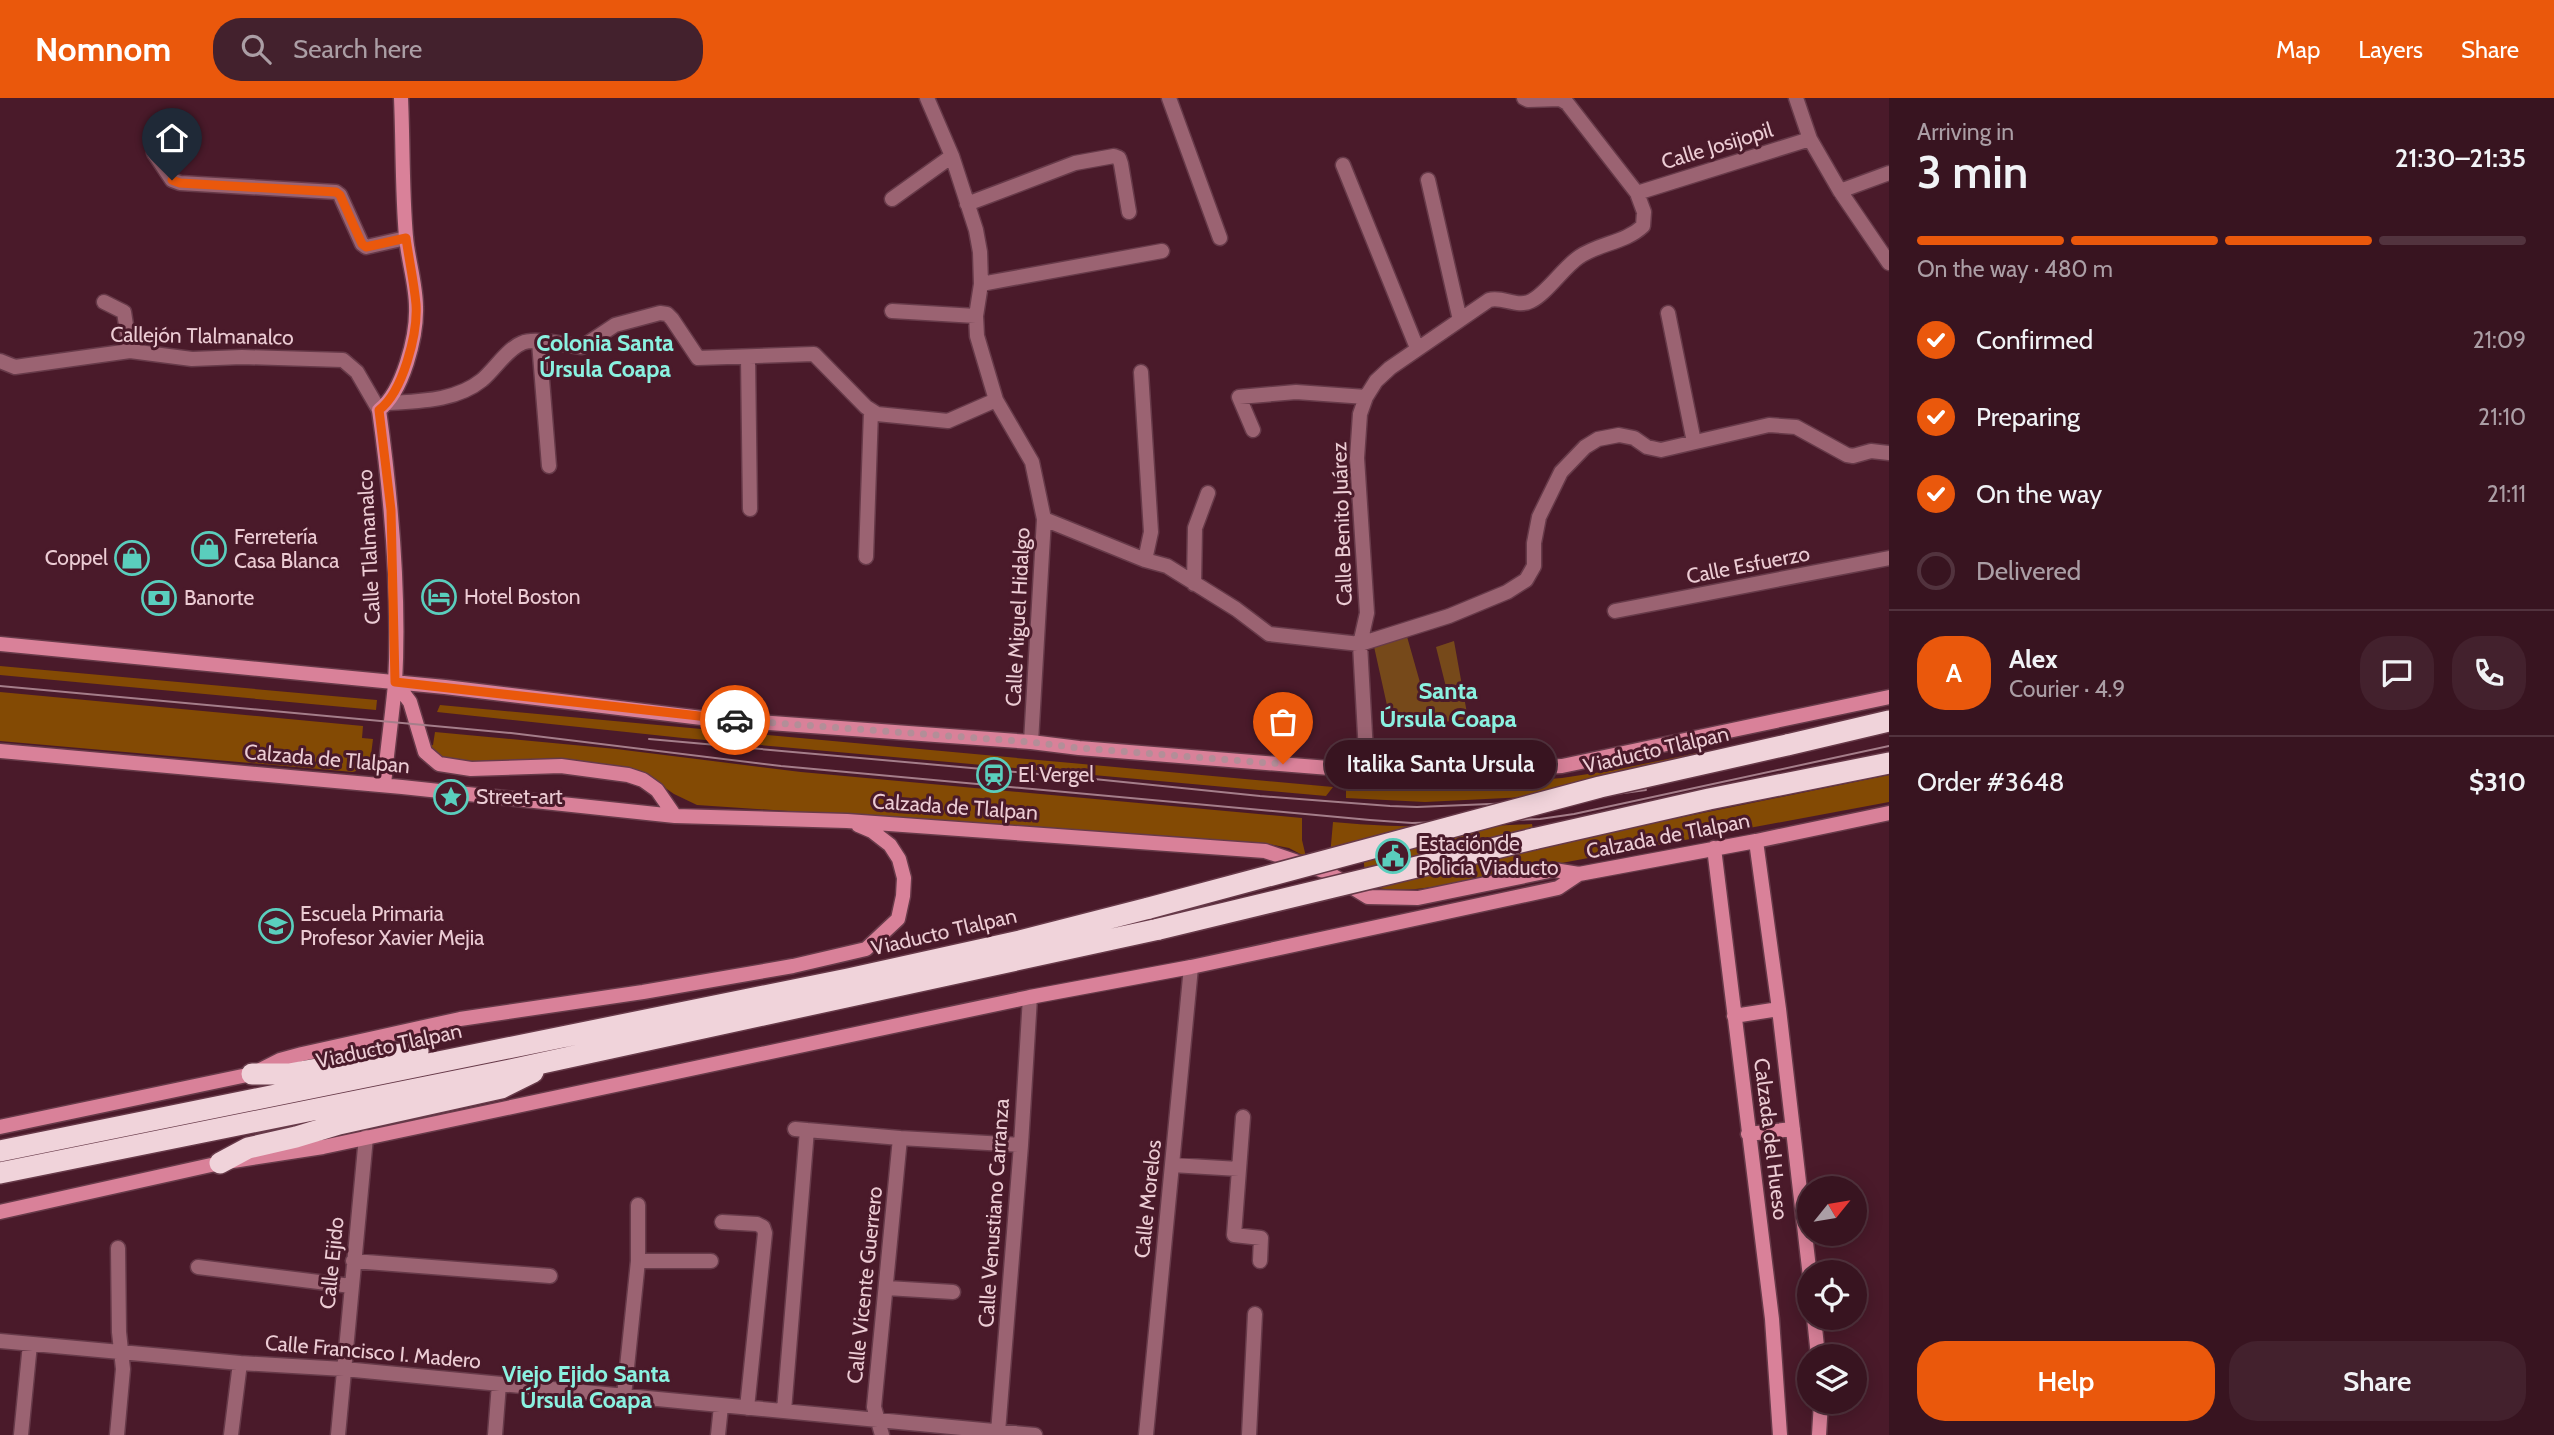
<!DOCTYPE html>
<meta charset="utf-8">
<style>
:root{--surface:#381420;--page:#43212d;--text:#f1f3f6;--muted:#ab9ea5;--line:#52333e;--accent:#ea580c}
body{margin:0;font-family:Cabin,sans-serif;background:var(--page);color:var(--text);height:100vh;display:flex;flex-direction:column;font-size:26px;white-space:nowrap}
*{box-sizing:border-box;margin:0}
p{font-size:23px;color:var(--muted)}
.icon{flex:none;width:38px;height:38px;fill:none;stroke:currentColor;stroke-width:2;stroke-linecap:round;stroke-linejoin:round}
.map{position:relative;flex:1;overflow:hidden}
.panel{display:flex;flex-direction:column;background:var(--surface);width:665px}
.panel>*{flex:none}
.needle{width:46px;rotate:60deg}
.controls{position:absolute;left:1797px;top:1078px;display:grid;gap:14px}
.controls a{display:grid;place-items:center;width:70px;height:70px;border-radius:50%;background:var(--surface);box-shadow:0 4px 18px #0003,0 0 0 2px var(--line);font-size:35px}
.pin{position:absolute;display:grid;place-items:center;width:60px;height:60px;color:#fff;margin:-72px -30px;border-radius:50% 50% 50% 0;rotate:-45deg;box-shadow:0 0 7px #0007}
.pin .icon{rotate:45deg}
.courier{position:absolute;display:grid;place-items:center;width:70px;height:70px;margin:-35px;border:5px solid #ea580c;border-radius:50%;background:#fff;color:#222;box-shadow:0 2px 9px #0007}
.bubble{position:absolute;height:49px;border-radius:24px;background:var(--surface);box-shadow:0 4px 18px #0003,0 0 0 2px var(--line);font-size:23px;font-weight:600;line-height:49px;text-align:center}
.summary em{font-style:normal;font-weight:600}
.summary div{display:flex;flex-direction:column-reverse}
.summary{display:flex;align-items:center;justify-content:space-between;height:119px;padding:0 28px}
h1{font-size:46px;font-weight:600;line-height:52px}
.bar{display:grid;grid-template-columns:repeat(4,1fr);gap:10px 7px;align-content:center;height:84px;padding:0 28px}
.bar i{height:9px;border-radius:5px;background:var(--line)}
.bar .current{background:var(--accent)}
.bar p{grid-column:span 4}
.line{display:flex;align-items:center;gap:18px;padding:0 28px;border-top:2px solid var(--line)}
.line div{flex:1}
.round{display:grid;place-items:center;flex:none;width:74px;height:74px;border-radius:28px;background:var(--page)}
ol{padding:0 28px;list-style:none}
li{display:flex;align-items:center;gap:21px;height:77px}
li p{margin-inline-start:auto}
li .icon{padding:7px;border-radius:50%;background:var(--accent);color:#fff;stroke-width:4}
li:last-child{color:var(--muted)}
li i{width:38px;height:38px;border:4px solid var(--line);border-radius:50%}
.cta{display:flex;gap:14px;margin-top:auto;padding:14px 28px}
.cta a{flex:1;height:80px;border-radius:28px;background:var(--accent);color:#fff;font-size:28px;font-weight:600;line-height:80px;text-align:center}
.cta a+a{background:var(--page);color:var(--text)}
header{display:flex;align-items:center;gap:42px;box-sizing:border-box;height:98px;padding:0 35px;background:var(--accent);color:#fff}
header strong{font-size:33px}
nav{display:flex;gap:38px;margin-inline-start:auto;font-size:24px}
.search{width:490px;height:63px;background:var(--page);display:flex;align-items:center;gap:18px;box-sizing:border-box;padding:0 24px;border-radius:28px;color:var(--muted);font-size:26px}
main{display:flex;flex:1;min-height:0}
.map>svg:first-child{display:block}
</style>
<header>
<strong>Nomnom</strong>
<div class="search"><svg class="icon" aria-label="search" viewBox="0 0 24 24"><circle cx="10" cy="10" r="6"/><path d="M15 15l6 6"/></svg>Search here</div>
<nav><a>Map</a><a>Layers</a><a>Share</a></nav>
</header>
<main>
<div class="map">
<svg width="1889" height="1337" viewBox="0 0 1889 1337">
<rect width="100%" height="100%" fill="#4a1a2a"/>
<path fill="#76491a" d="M1406,535L1423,595L1446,589L1436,549L1454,543L1468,621L1392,630L1373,544Z"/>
<path fill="#834a04" d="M0,568L377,602L376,612L0,577Z
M0,594L363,628L362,640L373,641L370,665L362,671L353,674L0,643Z
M440,607L1333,689L1326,698L683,640L437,614Z
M435,634L616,651L801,674L1302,720V742L1306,759L1289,750L1263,745L697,707L674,696L645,676L451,663L438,658L429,648L433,647Z
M1785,637L1563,697L1425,704L1346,700V689L1430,690L1562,680L1614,672Z
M1889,677V704L1433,789C1410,792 1388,794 1366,787L1363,756L1330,758L1333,724C1399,730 1465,730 1532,726L1536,749Z"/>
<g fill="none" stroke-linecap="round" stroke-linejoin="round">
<g stroke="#673a49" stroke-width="17">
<path id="street" d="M927,0L952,58L976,132L980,154L981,186L976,218L977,238L996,302L1032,364L1044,421L1031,644
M1169,0L1220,140
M1796,0L1810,41L1840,93L1889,165
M154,55L172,82L180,85L336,94L340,97L362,146L366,149L406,140
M1343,67L1417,250
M1428,82L1460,222
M1840,93L1889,75
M1637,95L1810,41
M892,101L952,58
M967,106L1075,65L1114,58L1119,60L1121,66L1129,114
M981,186L1162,153
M104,204L124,214L130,253
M892,213L976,218
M1668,215L1694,344
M539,244L549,368
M748,259L750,411
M0,263L15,269L130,253L192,261L242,259L343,262L357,274L379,312
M1141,274L1151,434L1145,462
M389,305C420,303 456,303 482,282C495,271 507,251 522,245C535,239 567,247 582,249L615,227L660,215L667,216L672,221L698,260L814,256L866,309L877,316L948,323L996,302
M1253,332L1239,299L1296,294L1366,299
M1044,421L1145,462L1167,468L1236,511L1269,536L1360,546L1449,518L1507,494L1526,482L1534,468V445L1539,419L1561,374L1585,349L1598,341L1619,337L1634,340L1647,349L1661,352L1769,327L1796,329L1847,357L1853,358L1871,353L1889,355
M866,459L871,313
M1194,486L1195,430L1208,395
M1615,513L1889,460
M1367,673L1360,546L1367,515L1357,360L1360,316L1366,299L1376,283L1390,270L1489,202C1503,198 1517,210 1531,203C1546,196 1564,169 1579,159C1599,145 1625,145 1643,128L1644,114L1637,95L1567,5L1560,1L1528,2L1524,0
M1243,1019L1234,1137L1261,1140L1260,1163
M795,1031L900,1040L1021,1047
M1172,1067L1239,1071
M722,1124L757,1126L763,1129L765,1135L747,1310
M353,1163L550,1178
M638,1163H711
M198,1169L351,1188
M887,1190L953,1194
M0,1243L240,1265L344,1271L1035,1337
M624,1298L638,1163V1107
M784,1313L807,1032
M998,1334L1021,1047L1030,899
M21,1337L30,1246
M117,1337L123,1271L119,1234L118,1150
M231,1337L240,1265
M338,1337L366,1039
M495,1337L499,1286
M718,1337L721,1308
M882,1337L874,1309L900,1040
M1146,1337L1191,869
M1249,1337L1255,1216"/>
</g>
<g stroke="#673a49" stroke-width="17">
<path id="secondary" d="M0,546L445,589L702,620L1031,644L1079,650L1367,673L1449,674L1562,668L1889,599
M395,584L410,604L425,654L439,666L471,671L561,668L628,677L643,682L657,692L675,718
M0,653L402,689L675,718L847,723L1265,753L1327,774L1368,799L1418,800L1554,772L1579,776L1756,743L1889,715
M384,687C387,653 392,619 395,586C400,498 391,398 379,312C403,294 417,238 416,209C416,186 408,162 406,139C402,93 403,46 401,0
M1756,743L1779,911L1810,1179
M1714,750L1772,1221L1780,1337
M1734,918L1779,911
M0,1029L252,976L280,962L302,956L460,921L643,894L793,868L866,851L898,821L903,798L904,780L899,761L890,747L872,733L858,727
M1748,1036L1793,1031
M0,1114L220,1065L323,1049L1030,899L1191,869L1558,790L1579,776
M1814,1220L1818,1258
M1819,1337L1821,1304"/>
</g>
<g stroke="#673a49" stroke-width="24">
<path id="highway" d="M1787,647L1889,623
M1533,741L1709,701L1889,665
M252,976H289L418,953
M0,1053L848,881L1020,843L1149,810
M220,1065L248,1050L296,1039L339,1026L501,990L533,974
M0,1075L510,972L1159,831"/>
</g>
<use href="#street" stroke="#9b6372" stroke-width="14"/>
<use href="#secondary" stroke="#d98199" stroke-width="14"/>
<use href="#highway" stroke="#f0d3da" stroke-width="21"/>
<path stroke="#a57e8a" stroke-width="2" d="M0,588L511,635L781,668L1370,722L1412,725L1540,721L1574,716L1889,648
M649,641L1094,681L1260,698L1390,708L1417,709L1564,703L1646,692"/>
<g stroke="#673a49" stroke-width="24" stroke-linecap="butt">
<path id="highway-bridge" d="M1149,810L1600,689L1787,647
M1159,831L1533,741"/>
</g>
<use href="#highway-bridge" stroke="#f0d3da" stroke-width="21"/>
</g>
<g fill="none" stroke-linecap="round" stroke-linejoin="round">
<path stroke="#b38e98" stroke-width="7" stroke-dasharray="0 12.6" d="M735,622L1031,644L1079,650L1283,666"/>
<path stroke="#ea580c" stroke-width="9" d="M172,82L180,85L336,94L340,97L362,146L366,149L406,140C409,162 414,184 416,206C418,235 403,294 379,312L391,412L395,584L735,622"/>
</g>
<defs>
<g id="shop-ring" transform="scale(1.75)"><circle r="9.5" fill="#4a1a2a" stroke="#5acebd" stroke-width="1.5"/><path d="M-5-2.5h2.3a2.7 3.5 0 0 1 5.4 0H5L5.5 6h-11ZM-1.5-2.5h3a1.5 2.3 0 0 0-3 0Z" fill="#5acebd"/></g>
<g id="hotel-ring" transform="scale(1.75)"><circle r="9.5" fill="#4a1a2a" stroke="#5acebd" stroke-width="1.5"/><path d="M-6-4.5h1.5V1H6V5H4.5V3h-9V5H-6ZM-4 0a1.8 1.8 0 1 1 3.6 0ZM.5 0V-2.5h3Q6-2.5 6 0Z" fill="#5acebd"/></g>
<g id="bank-ring" transform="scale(1.75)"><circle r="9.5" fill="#4a1a2a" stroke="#5acebd" stroke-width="1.5"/><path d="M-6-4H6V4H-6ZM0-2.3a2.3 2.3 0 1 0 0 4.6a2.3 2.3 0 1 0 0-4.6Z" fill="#5acebd"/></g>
<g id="station-ring" transform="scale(1.75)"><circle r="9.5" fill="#4a1a2a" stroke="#5acebd" stroke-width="1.5"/><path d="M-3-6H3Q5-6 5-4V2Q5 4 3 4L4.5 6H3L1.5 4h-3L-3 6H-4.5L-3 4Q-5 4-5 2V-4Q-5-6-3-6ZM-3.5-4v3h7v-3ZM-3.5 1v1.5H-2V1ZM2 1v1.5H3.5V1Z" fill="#5acebd"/></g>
<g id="sight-ring" transform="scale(1.75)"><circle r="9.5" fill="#4a1a2a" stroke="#5acebd" stroke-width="1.5"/><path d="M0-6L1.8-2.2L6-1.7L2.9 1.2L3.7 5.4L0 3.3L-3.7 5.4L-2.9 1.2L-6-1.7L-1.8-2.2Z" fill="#5acebd"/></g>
<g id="civic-ring" transform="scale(1.75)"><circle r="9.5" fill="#4a1a2a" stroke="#5acebd" stroke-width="1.5"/><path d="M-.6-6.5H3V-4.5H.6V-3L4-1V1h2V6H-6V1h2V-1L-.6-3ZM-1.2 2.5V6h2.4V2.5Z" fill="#5acebd"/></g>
<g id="school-ring" transform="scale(1.75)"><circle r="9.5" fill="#4a1a2a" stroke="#5acebd" stroke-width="1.5"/><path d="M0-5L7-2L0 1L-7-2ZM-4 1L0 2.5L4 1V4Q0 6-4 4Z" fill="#5acebd"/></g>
</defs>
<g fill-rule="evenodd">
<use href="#shop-ring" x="209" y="451"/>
<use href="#shop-ring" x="132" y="460"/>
<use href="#hotel-ring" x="439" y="499"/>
<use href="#bank-ring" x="159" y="500"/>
<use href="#station-ring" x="994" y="677"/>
<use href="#sight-ring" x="451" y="699"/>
<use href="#civic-ring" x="1393" y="758"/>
<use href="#school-ring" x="276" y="828"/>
</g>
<g text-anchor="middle" stroke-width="6" stroke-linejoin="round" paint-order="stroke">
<g font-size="21" fill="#ecccd4" stroke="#4a1a2a">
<text transform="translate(1717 48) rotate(-17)" y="7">Calle Josijopil</text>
<text transform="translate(202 238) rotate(1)" y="7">Callejón Tlalmanalco</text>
<text transform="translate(1342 426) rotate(-92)" y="7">Calle Benito Juárez</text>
<text transform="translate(369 449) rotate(-93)" y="7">Calle Tlalmanalco</text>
<text transform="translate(1748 467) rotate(-11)" y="7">Calle Esfuerzo</text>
<text transform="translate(1018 519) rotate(-87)" y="7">Calle Miguel Hidalgo</text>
<text transform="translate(1656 652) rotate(-13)" y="7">Viaducto Tlalpan</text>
<text transform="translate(327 661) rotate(5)" y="7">Calzada de Tlalpan</text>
<text transform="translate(955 709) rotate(4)" y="7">Calzada de Tlalpan</text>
<text transform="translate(1668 738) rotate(-11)" y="7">Calzada de Tlalpan</text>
<text transform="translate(944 834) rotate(-13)" y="7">Viaducto Tlalpan</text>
<text transform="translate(389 948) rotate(-12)" y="7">Viaducto Tlalpan</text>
<text transform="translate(1771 1041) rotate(83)" y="7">Calzada del Hueso</text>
<text transform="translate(1148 1101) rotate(-84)" y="7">Calle Morelos</text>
<text transform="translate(994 1115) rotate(-86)" y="7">Calle Venustiano Carranza</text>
<text transform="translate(332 1165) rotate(-84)" y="7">Calle Ejido</text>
<text transform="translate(865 1187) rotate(-84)" y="7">Calle Vicente Guerrero</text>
<text transform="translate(373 1254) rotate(5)" y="7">Calle Francisco I. Madero</text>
</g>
<g font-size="21" fill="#ecccd4" stroke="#4a1a2a" text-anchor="start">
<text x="234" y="446">Ferretería<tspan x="234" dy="24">Casa Blanca</tspan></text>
<text x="108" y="467" text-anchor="end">Coppel</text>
<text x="464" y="506">Hotel Boston</text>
<text x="184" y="507">Banorte</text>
<text x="1018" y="684">El Vergel</text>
<text x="476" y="706">Street-art</text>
<text x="1418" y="753">Estación de<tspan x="1418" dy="24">Policía Viaducto</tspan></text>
<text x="300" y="823">Escuela Primaria<tspan x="300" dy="24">Profesor Xavier Mejia</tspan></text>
</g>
<g font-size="23" font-weight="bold" fill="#8af1e0" stroke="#4a1a2a">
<text x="605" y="253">Colonia Santa<tspan x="605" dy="26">Úrsula Coapa</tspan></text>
<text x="586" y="1284">Viejo Ejido Santa<tspan x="586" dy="26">Úrsula Coapa</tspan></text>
</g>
<g font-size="24" font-weight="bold" fill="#8af1e0" stroke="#4a1a2a">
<text x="1448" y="601">Santa<tspan x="1448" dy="28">Úrsula Coapa</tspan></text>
</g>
</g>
</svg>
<div class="controls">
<a><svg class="needle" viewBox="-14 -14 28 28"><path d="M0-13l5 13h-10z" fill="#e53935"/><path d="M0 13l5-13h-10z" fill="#ab9ea5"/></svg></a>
<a><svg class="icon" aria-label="locate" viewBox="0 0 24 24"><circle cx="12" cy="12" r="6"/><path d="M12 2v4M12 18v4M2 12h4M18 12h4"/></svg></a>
<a><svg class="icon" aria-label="layers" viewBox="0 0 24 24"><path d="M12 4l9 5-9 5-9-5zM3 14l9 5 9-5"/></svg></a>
</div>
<div class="pin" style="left:1283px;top:666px;background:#ea580c"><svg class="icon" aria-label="bag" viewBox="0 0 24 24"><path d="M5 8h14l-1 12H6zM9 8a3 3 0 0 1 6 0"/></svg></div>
<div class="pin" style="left:172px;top:82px;background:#1f2937"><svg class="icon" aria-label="home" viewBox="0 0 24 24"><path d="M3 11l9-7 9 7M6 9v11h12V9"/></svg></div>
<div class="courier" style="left:735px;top:622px"><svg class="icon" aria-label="car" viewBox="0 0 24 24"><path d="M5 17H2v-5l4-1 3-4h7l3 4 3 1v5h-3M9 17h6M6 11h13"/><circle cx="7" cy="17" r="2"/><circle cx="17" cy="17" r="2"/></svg></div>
<div class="bubble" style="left:1325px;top:642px;width:231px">Italika Santa Ursula</div>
</div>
<section class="panel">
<div class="summary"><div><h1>3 min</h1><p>Arriving in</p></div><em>21:30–21:35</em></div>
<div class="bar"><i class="current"></i><i class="current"></i><i class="current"></i><i></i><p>On the way · 480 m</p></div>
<ol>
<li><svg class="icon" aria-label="check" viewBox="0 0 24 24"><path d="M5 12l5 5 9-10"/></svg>Confirmed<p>21:09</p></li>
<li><svg class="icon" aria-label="check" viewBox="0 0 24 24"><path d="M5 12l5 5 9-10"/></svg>Preparing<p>21:10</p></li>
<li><svg class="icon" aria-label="check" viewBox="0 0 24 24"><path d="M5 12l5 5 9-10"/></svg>On the way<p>21:11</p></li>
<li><i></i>Delivered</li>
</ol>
<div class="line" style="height:126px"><b class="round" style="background:var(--accent);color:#fff">A</b><div><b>Alex</b><p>Courier · 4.9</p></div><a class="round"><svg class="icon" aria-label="chat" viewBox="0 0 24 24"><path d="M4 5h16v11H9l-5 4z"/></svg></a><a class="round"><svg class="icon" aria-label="phone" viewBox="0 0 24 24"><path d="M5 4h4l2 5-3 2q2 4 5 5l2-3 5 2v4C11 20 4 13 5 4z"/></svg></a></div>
<div class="line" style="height:91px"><div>Order #3648</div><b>$310</b></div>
<div class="cta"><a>Help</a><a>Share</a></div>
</section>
</main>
